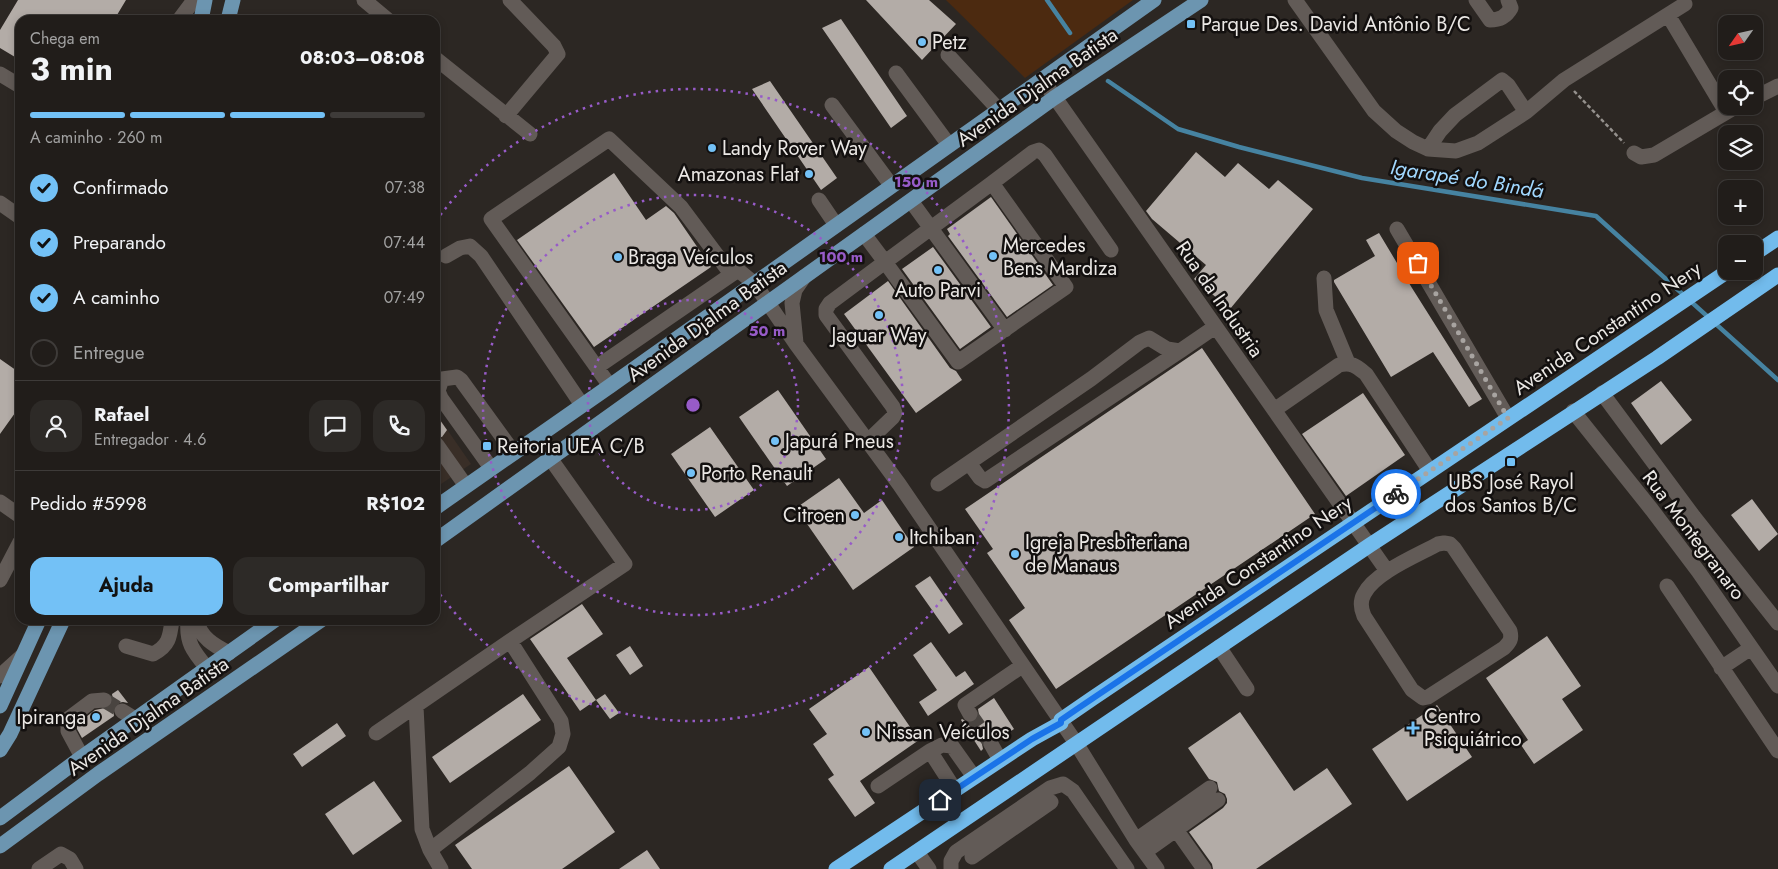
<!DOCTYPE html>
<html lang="pt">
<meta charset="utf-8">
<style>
:root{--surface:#211d1a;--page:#2d2a27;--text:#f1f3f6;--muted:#a2a2a2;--line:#3e3b39;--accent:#73c1f6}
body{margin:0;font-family:Jost,sans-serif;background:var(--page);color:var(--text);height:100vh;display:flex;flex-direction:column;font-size:19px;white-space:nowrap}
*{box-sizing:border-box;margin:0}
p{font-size:16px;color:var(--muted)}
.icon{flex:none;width:28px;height:28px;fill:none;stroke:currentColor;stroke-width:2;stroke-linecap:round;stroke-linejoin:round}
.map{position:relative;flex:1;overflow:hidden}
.details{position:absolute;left:15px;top:15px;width:425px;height:610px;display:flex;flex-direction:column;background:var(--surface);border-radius:15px;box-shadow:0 2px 8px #0003,0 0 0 1px var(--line)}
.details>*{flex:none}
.needle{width:32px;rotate:236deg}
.tools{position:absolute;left:1718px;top:15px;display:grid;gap:10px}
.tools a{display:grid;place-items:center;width:45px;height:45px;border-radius:10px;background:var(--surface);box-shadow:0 2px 8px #0003,0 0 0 1px var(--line);font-size:25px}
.pin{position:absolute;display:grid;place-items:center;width:42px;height:42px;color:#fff;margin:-21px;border-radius:10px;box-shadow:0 2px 8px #0006}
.courier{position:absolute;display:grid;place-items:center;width:50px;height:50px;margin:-25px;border:4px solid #1a73e8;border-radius:50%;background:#fff;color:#222;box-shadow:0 1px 6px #0007}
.headline em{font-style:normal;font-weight:700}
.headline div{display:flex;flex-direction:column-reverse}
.headline{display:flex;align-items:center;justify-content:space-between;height:85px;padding:0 15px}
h1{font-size:32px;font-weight:700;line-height:38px}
.bar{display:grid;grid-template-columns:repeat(4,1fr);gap:8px 5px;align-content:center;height:60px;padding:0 15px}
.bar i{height:6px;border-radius:4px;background:var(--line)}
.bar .on{background:var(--accent)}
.bar p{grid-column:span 4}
.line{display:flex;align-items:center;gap:12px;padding:0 15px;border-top:1px solid var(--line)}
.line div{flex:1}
.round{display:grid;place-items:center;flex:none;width:52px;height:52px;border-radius:15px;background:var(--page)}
ol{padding:0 15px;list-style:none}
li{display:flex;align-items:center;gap:15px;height:55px}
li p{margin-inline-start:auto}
li .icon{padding:5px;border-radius:50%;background:var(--accent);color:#111;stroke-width:4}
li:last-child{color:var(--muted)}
li i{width:28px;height:28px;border:2px solid var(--line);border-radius:50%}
.action{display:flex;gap:10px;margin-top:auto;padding:10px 15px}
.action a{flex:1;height:58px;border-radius:15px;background:var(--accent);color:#111;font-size:20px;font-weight:700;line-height:58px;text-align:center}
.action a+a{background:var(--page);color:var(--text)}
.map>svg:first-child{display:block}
</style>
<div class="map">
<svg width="1778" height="869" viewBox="0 0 1778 869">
<rect width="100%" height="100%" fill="#2c2723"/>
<path fill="#392e27" d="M435,412L471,464L435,488Z"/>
<path fill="#4c2a10" d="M946,0H1133L1025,78Z"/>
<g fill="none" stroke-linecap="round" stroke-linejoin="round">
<path stroke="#4683a1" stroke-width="4.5" d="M1047,0L1070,33
M1108,81L1178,129L1239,147L1362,178L1596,216L1778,380"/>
</g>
<path fill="#b3aca7" d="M18,0H126L114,20H20V60L0,48V30Z
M866,0H929L956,24L922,60Z
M841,19L907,116L891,128L822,28Z
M770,81L837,178L821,190L752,89Z
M1196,152L1225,177L1238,163L1269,189L1278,180L1313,209L1230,309L1194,279L1206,265L1152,219L1146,211Z
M614,173L646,220L666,206L674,213L711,267L594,347L517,240Z
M991,197L1053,285L1007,317L948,236L950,234L947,229Z
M1379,233L1412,288L1482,399L1469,407L1433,352L1391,377L1334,282V280L1375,256L1366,240Z
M933,247L991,327L960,349L902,269Z
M888,281L950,368L956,371L962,380L916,413L844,314Z
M1202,348L1315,514L1056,689L1009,620L1025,608L987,553L993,549L965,509Z
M0,359L20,373V406L0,434Z
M1661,381L1692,420L1661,445L1631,403Z
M778,390L826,459L787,486L739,417Z
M1363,393L1405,455L1346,496L1302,434Z
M435,413L447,430L442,437L435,436Z
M710,427L754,490L715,517L671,454Z
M839,478L864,513L882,500L914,547L853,590L796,508Z
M1752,499L1778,534L1759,551L1731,515Z
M930,576L963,624L949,634L915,586Z
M582,604L603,634L567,658L596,700L580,711L530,639Z
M1547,636L1581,686L1562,699L1583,730L1534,764L1521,745L1528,740L1486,678Z
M931,642L956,677L965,671L974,684L928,716L919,702L937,690L913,655Z
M630,646L643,666L630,675L616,655Z
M869,667L919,740L860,781L875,803L855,817L828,779L834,775L813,744L827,734L809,709Z
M118,690L128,703L123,702L117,703L113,710L114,716L82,738L77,729V724L95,710L110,707L113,700L112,694Z
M523,694L541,720L450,783L432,757Z
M605,694L619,713L610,719L596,700Z
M994,698L1014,729L999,739L992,735L986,736L983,740L982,744L983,749L981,751L961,720L962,719L969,723L975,722L979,715L978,709Z
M1437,705L1472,757L1407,801L1372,749Z
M1240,712L1294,791L1327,768L1352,804L1256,869H1213L1212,864L1189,832L1223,808L1227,803V799L1225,794L1219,791L1217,782L1209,779L1188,748Z
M337,723L346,736L302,767L293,754Z
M569,766L615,832L562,869H472L455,845Z
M374,781L402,821L353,855L325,814Z
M647,850L660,869H619Z"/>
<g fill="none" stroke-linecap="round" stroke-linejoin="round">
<path stroke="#494440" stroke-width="15" stroke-dasharray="15 8" stroke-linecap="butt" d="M104,700L122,711
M970,714L991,744"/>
<path stroke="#95918d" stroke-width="2.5" stroke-dasharray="4 2.5" stroke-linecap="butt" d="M1574,91L1624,143"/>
<path stroke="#625b57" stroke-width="15" d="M364,0L388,20
M1295,0L1374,111L1396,131L1413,142L1428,149L1456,151L1478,143L1526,112L1564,80L1685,4
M1476,0L1490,20C1500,20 1506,17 1511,8L1508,0
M1668,15L1726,112
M179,20L194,0
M948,55L998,109
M435,58L530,134
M896,73L949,145
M0,74L20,86
M1042,79L1387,571
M1754,98L1778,86
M832,105L891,185
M506,116L558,54L554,46L510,0
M1428,149L1440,131L1455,115L1502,80L1508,85L1526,112
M1634,153L1641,157L1654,155L1737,106
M992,183L1066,287L958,362L885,262Z
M992,183L1033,152L1039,150L1045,155L1111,250
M819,200L836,225
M911,201L1005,330
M0,203L20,217
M1397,229L1508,418
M864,234L885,262L830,303L826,309V315L893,407L895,413L893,417L868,441
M446,256L460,248L470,246L481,256L582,405
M1324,278L1326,310L1348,363
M796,343L792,303L795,290L804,277
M597,367L738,270L755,284L796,344L899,484L1076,743L1136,840L1157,869
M442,379L457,377L461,380L514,453
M442,379L438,391L441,398L491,468
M610,386L491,219L609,139L681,207L731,274
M1602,393L1694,517L1778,623
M1274,410L1339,365C1352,362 1356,366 1366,374L1430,471
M1573,411L1652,510L1698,571L1778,686
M437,445L466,486
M969,463L980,478L985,481L1180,351
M938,484L1091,379L1140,342L1149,338L1167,349L1180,351L1215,327
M0,502L20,516
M1444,543L1450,544L1454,548L1510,631C1512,639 1510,642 1504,648L1428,697L1423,698L1412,690L1364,616C1361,609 1360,601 1364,594C1374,573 1418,555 1438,544Z
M0,580L20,542
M1667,586L1778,751
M188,620C186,643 193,651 207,668
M197,620C199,637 215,646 229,653
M126,646L153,654C169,646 170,637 172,620
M1219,647L1247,689
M1721,668L1751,648
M0,676L23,655
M416,706L422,829L430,850
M122,711L135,719
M970,714L965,705L1022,666
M376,733L510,641L625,564L550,458
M991,744L1000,760
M930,751L942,745L952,746L974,777
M82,757L68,731V719L92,701L104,700
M878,786L930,751L955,790
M1170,821L1204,869
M1136,840L1210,788
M917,852L929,869
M1145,852L1218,800
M972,857L1051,802
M39,869L61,854L70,859L76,869
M441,869L430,850L530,773L559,747L563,734L561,721L510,641
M951,869V861L956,852L1050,788L1063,784L1073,791L1127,869"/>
<path stroke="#6c95b0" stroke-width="15" d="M201,20L205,0
M228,20L233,0
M435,508L610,386L1154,0
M435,541L1054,98L1201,0
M0,706L39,620
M0,750L10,734L63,620
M0,818L82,757L275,620
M0,846L98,774L321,620"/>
<path stroke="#72bbec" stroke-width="15" d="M1754,254L1778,238
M836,869L1032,739L1061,723V720L1093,698L1728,271
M891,869L1370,545L1657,358L1778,275"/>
</g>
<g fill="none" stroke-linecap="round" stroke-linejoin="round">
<path stroke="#a8a4a1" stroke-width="5" stroke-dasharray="0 9" d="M1396,494L1508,418L1418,263"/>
<path stroke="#1a73e8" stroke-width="6" d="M940,800L1032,739L1061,723V720L1077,709L1396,494"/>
</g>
<g fill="none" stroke="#975bc8" stroke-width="2.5" stroke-dasharray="2.5 5">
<circle cx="693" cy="405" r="105"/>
<circle cx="693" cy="405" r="210"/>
<path d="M436 221A316 316 0 1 1 436 589"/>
</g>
<g fill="#73c1f6" stroke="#13100f" stroke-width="2">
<rect x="1186" y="19" width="10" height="10" rx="2.5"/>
<circle cx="922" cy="42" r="5"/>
<circle cx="712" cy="148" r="5"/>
<circle cx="809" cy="174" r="5"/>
<circle cx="993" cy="256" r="5"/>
<circle cx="618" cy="257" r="5"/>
<circle cx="938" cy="270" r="5"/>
<circle cx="879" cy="315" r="5"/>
<circle cx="775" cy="441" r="5"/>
<rect x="482" y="441" width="10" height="10" rx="2.5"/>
<rect x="1506" y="457" width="10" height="10" rx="2.5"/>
<circle cx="691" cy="473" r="5"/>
<circle cx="855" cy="515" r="5"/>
<circle cx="899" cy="537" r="5"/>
<circle cx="1015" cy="554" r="5"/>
<circle cx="96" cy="717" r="5"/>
<path d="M1410.5 720.5h5v5h5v5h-5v5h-5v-5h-5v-5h5z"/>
<circle cx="866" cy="732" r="5"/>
</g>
<g text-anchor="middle" stroke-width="5" stroke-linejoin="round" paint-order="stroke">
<g font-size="20" fill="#ebe8e5" stroke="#13100f" text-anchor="start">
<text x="1201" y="31">Parque Des. David Antônio B/C</text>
<text x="932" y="49">Petz</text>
<text x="722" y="155">Landy Rover Way</text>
<text x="799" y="181" text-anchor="end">Amazonas Flat</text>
<text x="1003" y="252">Mercedes<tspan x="1003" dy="23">Bens Mardiza</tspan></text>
<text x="628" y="264">Braga Veículos</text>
<text x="938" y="297" text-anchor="middle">Auto Parvi</text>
<text x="879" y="342" text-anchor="middle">Jaguar Way</text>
<text x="785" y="448">Japurá Pneus</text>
<text x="497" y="453">Reitoria UEA C/B</text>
<text x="701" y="480">Porto Renault</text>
<text x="1511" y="489" text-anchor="middle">UBS José Rayol<tspan x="1511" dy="23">dos Santos B/C</tspan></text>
<text x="845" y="522" text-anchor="end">Citroen</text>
<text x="909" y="544">Itchiban</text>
<text x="1025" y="549">Igreja Presbiteriana<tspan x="1025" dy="23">de Manaus</tspan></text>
<text x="1424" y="723">Centro<tspan x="1424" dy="23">Psiquiátrico</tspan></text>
<text x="86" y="724" text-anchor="end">Ipiranga</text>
<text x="876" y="739">Nissan Veículos</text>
</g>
<g font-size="20" fill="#ebe8e5" stroke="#13100f">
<text transform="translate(1037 87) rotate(-35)" y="7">Avenida Djalma Batista</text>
<text transform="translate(1220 299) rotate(55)" y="7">Rua da Industria</text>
<text transform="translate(707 321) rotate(-36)" y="7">Avenida Djalma Batista</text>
<text transform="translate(1607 328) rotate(-34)" y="7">Avenida Constantino Nery</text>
<text transform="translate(1694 535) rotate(53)" y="7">Rua Montegranaro</text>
<text transform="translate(1258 562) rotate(-34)" y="7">Avenida Constantino Nery</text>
<text transform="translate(148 716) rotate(-35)" y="7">Avenida Djalma Batista</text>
</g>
<g font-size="21" font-style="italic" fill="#a1d8ff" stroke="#13100f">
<text transform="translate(1467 179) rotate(9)" y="7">Igarapé do Bindá</text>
</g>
</g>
<circle cx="693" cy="405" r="8" fill="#975bc8" stroke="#13100f" stroke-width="2.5"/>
<g font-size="15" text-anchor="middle" font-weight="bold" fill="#975bc8" stroke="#13100f" stroke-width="5" stroke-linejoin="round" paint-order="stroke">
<text x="916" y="187">150 m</text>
<text x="841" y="262">100 m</text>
<text x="767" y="336">50 m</text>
</g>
</svg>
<div class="tools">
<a><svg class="needle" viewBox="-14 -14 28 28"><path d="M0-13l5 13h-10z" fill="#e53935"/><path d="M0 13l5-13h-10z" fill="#a2a2a2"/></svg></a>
<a><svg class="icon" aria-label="locate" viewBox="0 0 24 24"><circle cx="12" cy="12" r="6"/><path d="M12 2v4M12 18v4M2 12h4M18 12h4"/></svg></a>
<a><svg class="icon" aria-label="layers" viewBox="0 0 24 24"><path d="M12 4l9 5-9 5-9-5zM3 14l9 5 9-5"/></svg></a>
<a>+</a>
<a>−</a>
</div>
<div class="pin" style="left:1418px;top:263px;background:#ea580c"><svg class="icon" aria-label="bag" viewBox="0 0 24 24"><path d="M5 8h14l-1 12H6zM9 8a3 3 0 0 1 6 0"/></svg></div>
<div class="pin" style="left:940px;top:800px;background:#1f2937"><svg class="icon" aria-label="home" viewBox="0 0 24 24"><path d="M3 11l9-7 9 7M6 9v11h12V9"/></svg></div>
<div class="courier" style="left:1396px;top:494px"><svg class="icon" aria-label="bike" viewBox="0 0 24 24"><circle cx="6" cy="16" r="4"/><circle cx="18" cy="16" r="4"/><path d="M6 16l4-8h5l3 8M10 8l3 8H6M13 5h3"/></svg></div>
<section class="details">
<div class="headline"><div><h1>3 min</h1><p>Chega em</p></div><em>08:03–08:08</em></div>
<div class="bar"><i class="on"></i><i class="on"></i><i class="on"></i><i></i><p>A caminho · 260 m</p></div>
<ol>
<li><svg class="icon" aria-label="check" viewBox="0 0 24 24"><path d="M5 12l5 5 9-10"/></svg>Confirmado<p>07:38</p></li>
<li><svg class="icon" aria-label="check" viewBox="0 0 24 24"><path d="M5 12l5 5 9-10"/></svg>Preparando<p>07:44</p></li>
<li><svg class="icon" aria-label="check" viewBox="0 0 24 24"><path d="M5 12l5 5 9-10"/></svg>A caminho<p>07:49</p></li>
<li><i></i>Entregue</li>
</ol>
<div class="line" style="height:90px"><a class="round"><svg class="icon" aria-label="person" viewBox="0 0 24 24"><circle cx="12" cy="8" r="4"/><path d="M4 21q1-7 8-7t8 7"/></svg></a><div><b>Rafael</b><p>Entregador · 4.6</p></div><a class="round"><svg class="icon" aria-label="chat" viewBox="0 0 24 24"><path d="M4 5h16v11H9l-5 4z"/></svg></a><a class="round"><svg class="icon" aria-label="phone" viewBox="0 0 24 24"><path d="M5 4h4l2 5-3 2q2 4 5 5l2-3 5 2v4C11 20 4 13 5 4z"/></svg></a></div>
<div class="line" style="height:65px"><div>Pedido #5998</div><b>R$102</b></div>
<div class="action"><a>Ajuda</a><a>Compartilhar</a></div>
</section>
</div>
